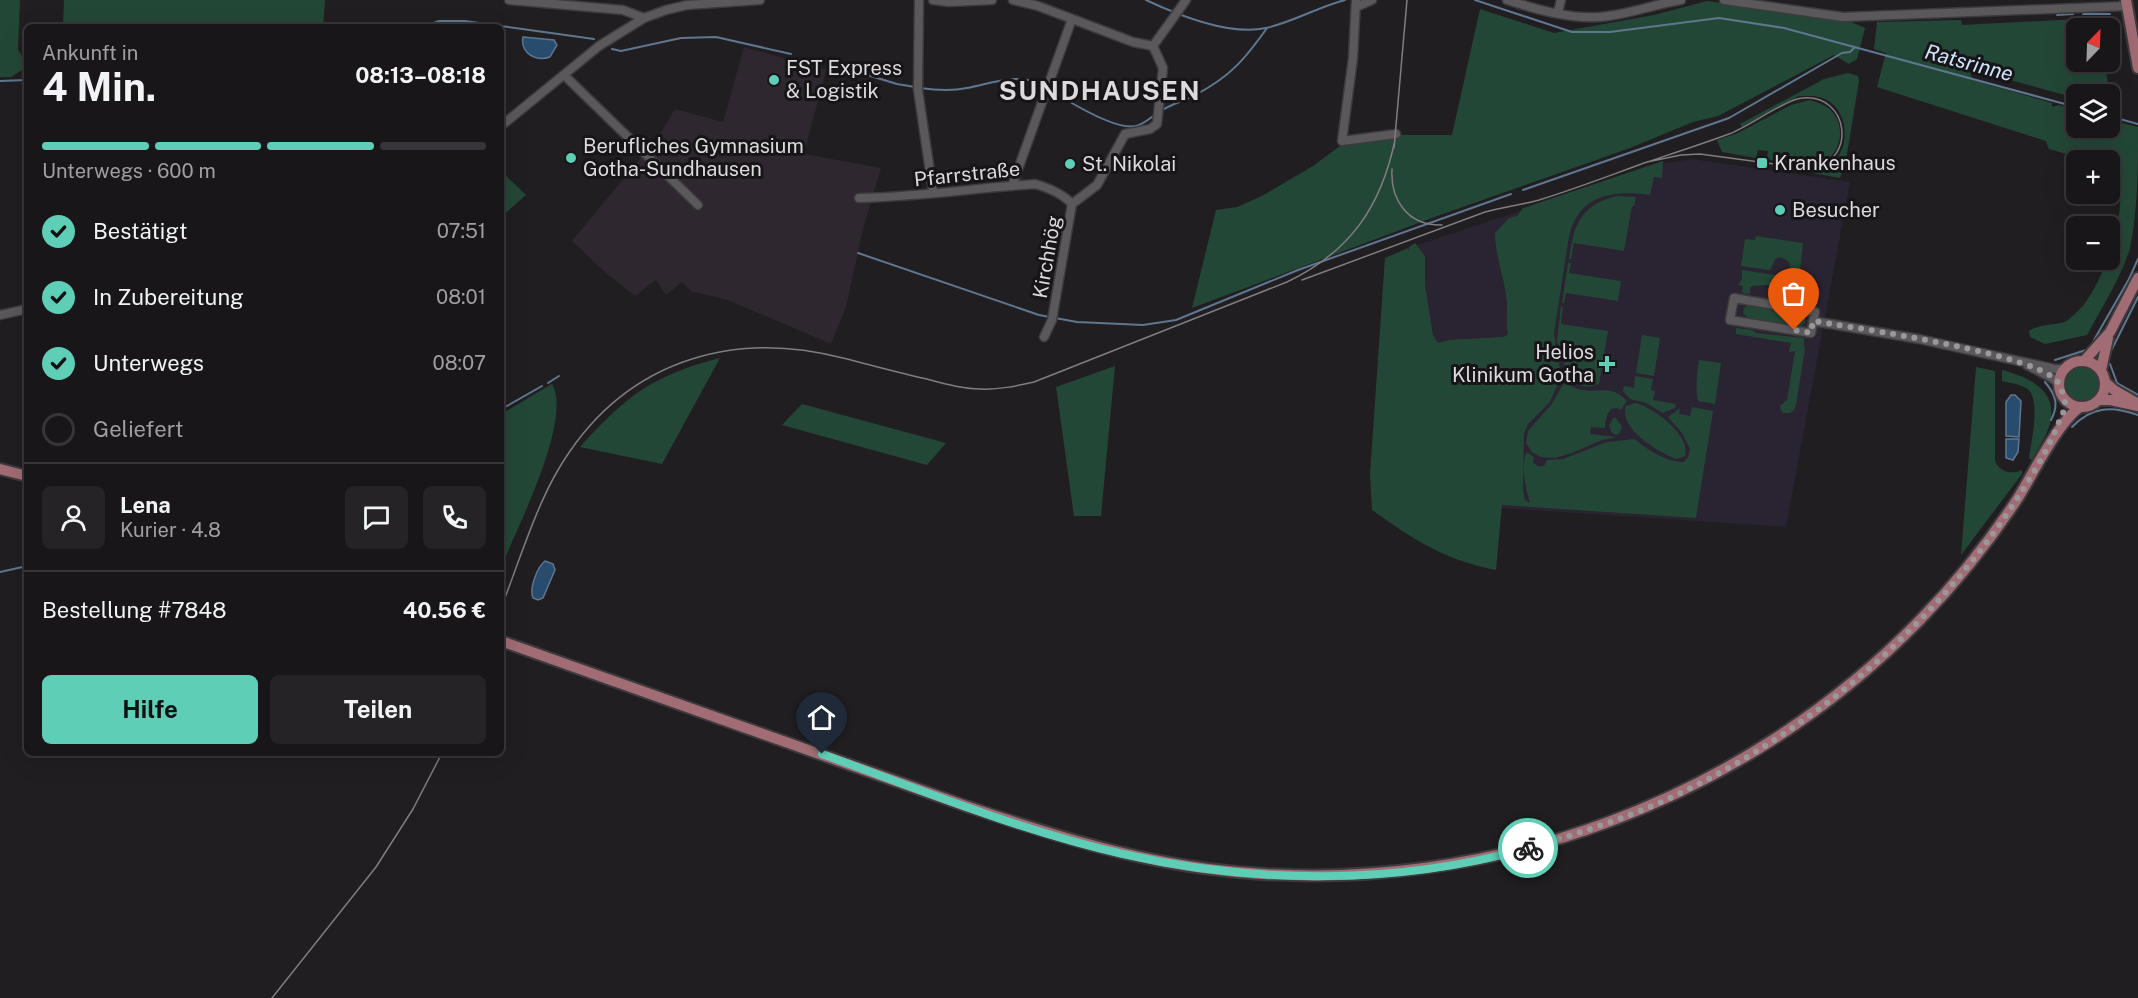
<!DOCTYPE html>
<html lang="de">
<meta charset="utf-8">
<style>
:root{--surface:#19161a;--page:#262327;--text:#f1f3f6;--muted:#9f9fa2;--line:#373539;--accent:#5eceb7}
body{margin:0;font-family:"Public Sans",sans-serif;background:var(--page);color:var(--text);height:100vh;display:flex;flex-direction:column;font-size:22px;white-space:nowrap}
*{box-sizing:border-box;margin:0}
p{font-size:20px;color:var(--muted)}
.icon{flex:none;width:33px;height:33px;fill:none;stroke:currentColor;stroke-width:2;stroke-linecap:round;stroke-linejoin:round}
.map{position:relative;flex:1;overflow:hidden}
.side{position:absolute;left:24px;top:24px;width:480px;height:732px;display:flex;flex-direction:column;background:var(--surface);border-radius:9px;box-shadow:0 6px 24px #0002,0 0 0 2px var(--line)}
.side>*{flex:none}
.needle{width:39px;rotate:23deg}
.fabs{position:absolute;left:2066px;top:18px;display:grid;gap:12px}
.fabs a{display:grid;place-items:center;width:54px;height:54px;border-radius:9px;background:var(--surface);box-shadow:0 6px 24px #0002,0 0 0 2px var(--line);font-size:30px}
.pin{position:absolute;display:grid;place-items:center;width:51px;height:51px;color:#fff;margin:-62px -26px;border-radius:50% 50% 50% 0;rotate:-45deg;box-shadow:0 0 6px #0007}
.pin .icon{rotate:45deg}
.courier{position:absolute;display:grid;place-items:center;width:60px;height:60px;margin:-30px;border:4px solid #5eceb7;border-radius:50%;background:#fff;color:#222;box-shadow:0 2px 8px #0007}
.headline em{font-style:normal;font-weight:700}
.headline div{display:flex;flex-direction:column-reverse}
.headline{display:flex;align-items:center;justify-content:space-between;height:102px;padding:0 18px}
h1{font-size:39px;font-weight:700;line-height:45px}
.bar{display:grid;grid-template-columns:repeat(4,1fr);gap:9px 6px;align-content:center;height:72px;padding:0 18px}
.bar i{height:8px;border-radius:4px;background:var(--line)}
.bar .selected{background:var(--accent)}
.bar p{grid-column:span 4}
.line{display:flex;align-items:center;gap:15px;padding:0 18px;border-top:2px solid var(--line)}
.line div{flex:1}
.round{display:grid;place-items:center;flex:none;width:63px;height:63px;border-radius:9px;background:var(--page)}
ol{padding:0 18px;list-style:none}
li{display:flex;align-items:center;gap:18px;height:66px}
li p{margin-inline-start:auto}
li .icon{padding:6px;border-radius:50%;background:var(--accent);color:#111;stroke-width:4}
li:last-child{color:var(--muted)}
li i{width:33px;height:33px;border:3px solid var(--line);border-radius:50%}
.primary-button{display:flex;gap:12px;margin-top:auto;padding:12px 18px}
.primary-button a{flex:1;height:69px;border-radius:9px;background:var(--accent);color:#111;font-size:24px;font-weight:700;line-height:69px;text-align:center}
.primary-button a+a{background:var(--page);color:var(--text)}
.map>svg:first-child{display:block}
</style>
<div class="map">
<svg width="2138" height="998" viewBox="0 0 2138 998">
<rect width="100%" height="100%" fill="#211e22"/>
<path fill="#2e272f" d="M744,47L826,70L804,154L881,168L863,229L846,307L831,344L728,300L691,291L682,282L666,295L656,280L635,296L606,273L572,241L658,137L675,109L723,122Z"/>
<path fill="#2a2332" d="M1692,159L1850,182L1786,527L1501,508L1491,495L1506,491L1518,479L1517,459L1509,454L1450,456L1416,454L1402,447L1392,431L1409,270L1408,248L1666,163Z"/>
<path fill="#234736" d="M0,0H20L18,49L25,62L22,70L11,77H0Z
M64,0H325L323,27H63Z
M1707,1L1849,21L1865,28L1857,59L1849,64L1834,55L1718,116L1693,122L1630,148L1440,215L1192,308L1216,210L1237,207L1262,196L1313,166L1344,143L1401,135H1452L1480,9L1554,33L1654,15Z
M2100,18L2101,28H2076V62H2105L2111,108H2109V94H2076V98L1970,69L1972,80L2052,103V107L2059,105L2076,110V128H2109V120L2138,127C2138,167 2138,209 2130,248C2121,278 2102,307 2087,335L2045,344L2030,337L2029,331C2042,322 2058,327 2068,320C2074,315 2083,307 2087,300C2104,278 2138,188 2109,168V160H2087L2049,149L2046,141L1877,87L1886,53L1874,49L1877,22L1961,20L1962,25Z
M1848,73L1858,76L1859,81L1845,166L1840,178L1812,173C1822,169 1834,164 1839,155C1850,137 1845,110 1827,100C1819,95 1808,96 1799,96L1742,127L1740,124L1824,79Z
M1810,100C1819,103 1829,106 1834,114C1847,132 1838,158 1818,165C1803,170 1782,162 1767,159L1768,151L1758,150L1756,158L1722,152L1717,140L1738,133L1791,105Z
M1663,161L1662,178L1654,177L1650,195C1614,190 1579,194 1569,236L1554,333L1561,376L1550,402L1528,424L1524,434L1523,491L1525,500L1530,503C1526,488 1520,466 1527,452L1534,457L1533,462C1536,466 1539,467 1544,466L1547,460L1563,459L1607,442L1635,439C1647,450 1667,462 1684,462L1688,457L1690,449L1682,433L1668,417L1680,408L1679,414L1690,416L1692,407L1713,411L1696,518L1502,505L1496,570C1445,560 1414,540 1372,510L1370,474L1385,258L1408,248L1409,252V247L1415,243L1425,256V285L1432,329L1433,335L1438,343L1449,340L1504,337L1508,334C1506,324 1507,315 1507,305C1506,281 1495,257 1495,233L1509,218L1517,216L1523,208Z
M501,171L526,195L501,217Z
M1617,196L1636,197L1634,206H1632L1624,251L1574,243L1571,259H1569C1574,225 1580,205 1617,196Z
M1756,236L1803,243L1800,272L1794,290L1767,285L1752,286L1750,288V294L1742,293L1743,286L1738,285L1742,279V270L1782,276L1787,274L1790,268L1789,262L1781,257L1775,259L1771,269L1769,270L1741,266L1745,239L1755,240Z
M1568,263H1571L1569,273L1621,281L1618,301L1566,293L1564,303H1562Z
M1749,304L1803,313L1805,318V323L1799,328L1750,320L1743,313L1744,308Z
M1561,306L1563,307L1561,324L1608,331L1599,384C1586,389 1577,386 1567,379L1564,362L1557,341Z
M1736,328L1752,330L1756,333L1804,338V347L1805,348L1796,405L1794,410L1790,413H1783L1780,408L1781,405L1787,400L1795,351L1789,352L1791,343L1736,334Z
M1642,335L1660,338L1654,376L1636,373Z
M720,358L662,464L580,447C626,396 653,375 720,358Z
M1699,360L1721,363L1715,404L1698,401C1695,389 1697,372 1699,360Z
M2062 384a20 20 0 1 1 40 0a20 20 0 1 1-40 0Z
M1115,366L1101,516H1074L1056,387Z
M1976,367L1995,371V461C2000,472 2011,475 2022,470V474L1961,555Z
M2002,370C2025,376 2055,388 2051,417C2050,432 2038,448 2032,460L2029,458C2031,442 2042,397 2026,388C2019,384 2010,383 2002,381Z
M1635,376L1653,379L1651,390L1655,391L1653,400L1676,404L1675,408L1663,413L1646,403L1630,399L1623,391L1624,386L1634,388Z
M1564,383C1570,385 1576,389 1582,390C1599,393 1612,384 1627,401L1621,410C1608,403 1606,418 1605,428L1591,427L1590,434L1617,437L1602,440L1572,453L1555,458L1541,457L1532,452L1526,443L1528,431L1551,405Z
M552,384C572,418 521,520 506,556L501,547V414Z
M1635,403C1652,406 1692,436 1685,456L1676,459C1659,453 1618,428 1626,406Z
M802,404L946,443L927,465L782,425Z
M1613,418H1616L1622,427L1619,434L1615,435L1612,433L1609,426Z"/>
<path fill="#284c6e" stroke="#5e778f" stroke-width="1.5" d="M523,37L554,40L557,45L550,57C536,62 520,53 523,37Z
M2011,395H2015L2021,401L2019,437L2006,436V402Z
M2006,439H2019L2018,452L2013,460L2006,458Z
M545,561L553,564L555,570L543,598L538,600L533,598C529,589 537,567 545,561Z"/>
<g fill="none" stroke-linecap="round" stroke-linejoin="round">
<path stroke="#5e778f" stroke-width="2" d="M1146,0C1178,15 1230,36 1266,28C1293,22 1318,7 1345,0
M1475,0L1572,32H1610L1719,18L1784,28L2076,107
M2083,14H2110
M2057,15L2073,14
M423,27L439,21H465L594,39
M612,49L621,51L681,38L716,37L791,54
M831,64L897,84L915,87
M0,81L27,80
M920,88C934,90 953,91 967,88C993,83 1019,72 1044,85
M1049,88C1055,91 1059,96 1065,99C1080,108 1118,130 1136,126C1144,124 1149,119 1156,114
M1161,111C1171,104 1184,101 1195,95C1230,77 1245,59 1267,28
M2109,116L2138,124
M1523,190L1729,118L1842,53L1850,52L1854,48
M858,253L1039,315L1077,322L1143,325L1176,320L1298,270L1511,194
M2094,340L2129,279L2138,259
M2112,349L2138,297
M2055,360L2086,350
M2110,364L2117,383L2138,395
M2045,382C2056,395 2059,405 2051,420
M548,383L559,376
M507,406L542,386
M2072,427C2092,406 2112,406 2138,415
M0,572L27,566"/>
<g stroke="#3d3a3d" stroke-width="11">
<path id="minor" d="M509,0L623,10L644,18
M919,0L918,90L933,192
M933,0L949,2L992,0
M1013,0L1038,6L1133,42L1153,46
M1356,0L1353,58L1342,141L1396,134
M1507,0C1538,10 1575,21 1608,16C1632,13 1656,4 1681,0
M1724,0L1843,17L2127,6
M1356,7L1372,0
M1558,12L1561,0
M1153,46L1186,0
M564,75L698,205
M501,126L599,46L644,18L666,10L687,5L760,0
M1012,186L1072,19
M859,198C918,197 976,188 1035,184C1049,188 1062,193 1072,204
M1734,298L1815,312L1811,333L1730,320Z
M0,315L27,309
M1813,321L1919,339L2055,369H2065
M1044,337L1052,320L1072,204L1097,185L1125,134L1150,129L1157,124L1163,68L1153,46
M2027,365L2052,378L2059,384"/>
</g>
<g stroke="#3d3a3d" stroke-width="14">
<path id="major" d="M2126,0L2138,68
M2059 384a23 23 0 1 1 46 0a23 23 0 1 1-46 0Z
M2084,361L2110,332L2138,278
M2101,370L2108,338
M2106,383L2114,390L2135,402
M2100,400H2111L2138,406
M0,469L27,476
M501,641L966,806C1055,836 1144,864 1238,872C1490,895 1743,801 1920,620C1956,583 1989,542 2018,498C2033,474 2058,422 2080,407"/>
</g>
<use href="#minor" stroke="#5b585c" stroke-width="8"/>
<use href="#major" stroke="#a16c73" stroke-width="10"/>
<path stroke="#7f7d80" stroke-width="1.5" d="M1394,148L1407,0
M1392,169C1390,200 1408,226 1442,225
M1302,280L1485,212C1503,207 1521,205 1539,200C1575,189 1611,175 1647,162C1674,153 1702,144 1729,134C1750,126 1786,99 1803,98C1848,94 1858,159 1812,169L1700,154L1681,155L1647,162
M501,608C518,565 535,509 558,470C620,364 727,328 843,358C871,365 899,373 927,379C944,384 962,389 980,389C998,390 1016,386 1034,382L1287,282C1350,252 1381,207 1395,140
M272,998L376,867L413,809L442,753"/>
</g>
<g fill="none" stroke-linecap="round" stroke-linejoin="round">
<path stroke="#9b989c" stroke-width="6" stroke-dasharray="0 10.8" d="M1528,848C1573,835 1618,821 1661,802C1809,735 1937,626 2024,488C2037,467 2050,445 2059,422C2061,416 2066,409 2065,403C2065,398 2061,389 2059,384C2047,355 1850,327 1813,321L1811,333L1794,330"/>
<path stroke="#5eceb7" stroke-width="8" d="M822,754C921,790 1021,831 1123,854C1255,884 1398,885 1528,848"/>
</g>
<g fill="#5eceb7" stroke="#181518" stroke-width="2">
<circle cx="774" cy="80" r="6"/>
<circle cx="571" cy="158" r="6"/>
<rect x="1756" y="157" width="12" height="12" rx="3"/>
<circle cx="1070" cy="164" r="6"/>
<circle cx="1780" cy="210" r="6"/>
<path d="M1604 355h6v6h6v6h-6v6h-6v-6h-6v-6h6z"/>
</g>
<g text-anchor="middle" stroke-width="6" stroke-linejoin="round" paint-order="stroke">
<g font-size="20" fill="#dcdadd" stroke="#181518" text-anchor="start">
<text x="786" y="75">FST Express<tspan x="786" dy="23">&amp; Logistik</tspan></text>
<text x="583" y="153">Berufliches Gymnasium<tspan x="583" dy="23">Gotha-Sundhausen</tspan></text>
<text x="1774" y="170">Krankenhaus</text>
<text x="1082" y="171">St. Nikolai</text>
<text x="1792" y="217">Besucher</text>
<text x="1594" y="359" text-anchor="end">Helios<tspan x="1594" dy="23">Klinikum Gotha</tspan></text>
</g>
<g font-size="20" fill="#dcdadd" stroke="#181518">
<text transform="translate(967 174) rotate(-6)" y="7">Pfarrstraße</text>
<text transform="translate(1047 257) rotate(-80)" y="7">Kirchhög</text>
</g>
<g font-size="21" font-style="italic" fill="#cde4fb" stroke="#181518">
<text transform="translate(1969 63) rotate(15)" y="7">Ratsrinne</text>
</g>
<g font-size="26" font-weight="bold" letter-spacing="1.5" fill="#dcdadd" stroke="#181518">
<text x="1100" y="100">SUNDHAUSEN</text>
</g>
</g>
</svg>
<div class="fabs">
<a><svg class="needle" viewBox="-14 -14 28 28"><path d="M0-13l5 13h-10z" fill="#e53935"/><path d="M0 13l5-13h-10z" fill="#9f9fa2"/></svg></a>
<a><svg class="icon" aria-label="layers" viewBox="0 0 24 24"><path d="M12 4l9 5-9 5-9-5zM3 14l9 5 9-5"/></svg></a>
<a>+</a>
<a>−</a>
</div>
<div class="pin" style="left:1794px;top:330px;background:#ea580c"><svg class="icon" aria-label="bag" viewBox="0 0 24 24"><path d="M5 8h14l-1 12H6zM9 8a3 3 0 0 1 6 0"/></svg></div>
<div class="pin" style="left:822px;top:754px;background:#1f2937"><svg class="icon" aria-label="home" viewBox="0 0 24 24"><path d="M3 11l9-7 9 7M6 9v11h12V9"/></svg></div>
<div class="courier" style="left:1528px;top:848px"><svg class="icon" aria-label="bike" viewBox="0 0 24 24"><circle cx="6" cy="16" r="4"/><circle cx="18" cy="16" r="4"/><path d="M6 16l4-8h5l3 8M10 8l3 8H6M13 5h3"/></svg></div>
<section class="side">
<div class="headline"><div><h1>4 Min.</h1><p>Ankunft in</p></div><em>08:13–08:18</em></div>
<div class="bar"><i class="selected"></i><i class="selected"></i><i class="selected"></i><i></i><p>Unterwegs · 600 m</p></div>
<ol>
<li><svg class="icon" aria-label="check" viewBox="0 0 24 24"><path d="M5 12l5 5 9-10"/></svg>Bestätigt<p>07:51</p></li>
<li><svg class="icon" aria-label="check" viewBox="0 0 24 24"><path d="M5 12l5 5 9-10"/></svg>In Zubereitung<p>08:01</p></li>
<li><svg class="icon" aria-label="check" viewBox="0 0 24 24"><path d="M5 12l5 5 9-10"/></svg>Unterwegs<p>08:07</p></li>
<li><i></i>Geliefert</li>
</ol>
<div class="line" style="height:108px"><a class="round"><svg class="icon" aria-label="person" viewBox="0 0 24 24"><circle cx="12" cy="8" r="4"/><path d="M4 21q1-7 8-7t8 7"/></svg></a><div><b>Lena</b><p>Kurier · 4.8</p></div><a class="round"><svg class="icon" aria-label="chat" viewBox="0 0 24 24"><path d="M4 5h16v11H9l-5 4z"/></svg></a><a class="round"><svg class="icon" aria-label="phone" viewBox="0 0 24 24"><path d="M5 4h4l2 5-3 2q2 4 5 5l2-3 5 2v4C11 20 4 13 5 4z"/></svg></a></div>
<div class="line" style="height:78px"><div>Bestellung #7848</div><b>40.56 €</b></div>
<div class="primary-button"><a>Hilfe</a><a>Teilen</a></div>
</section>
</div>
